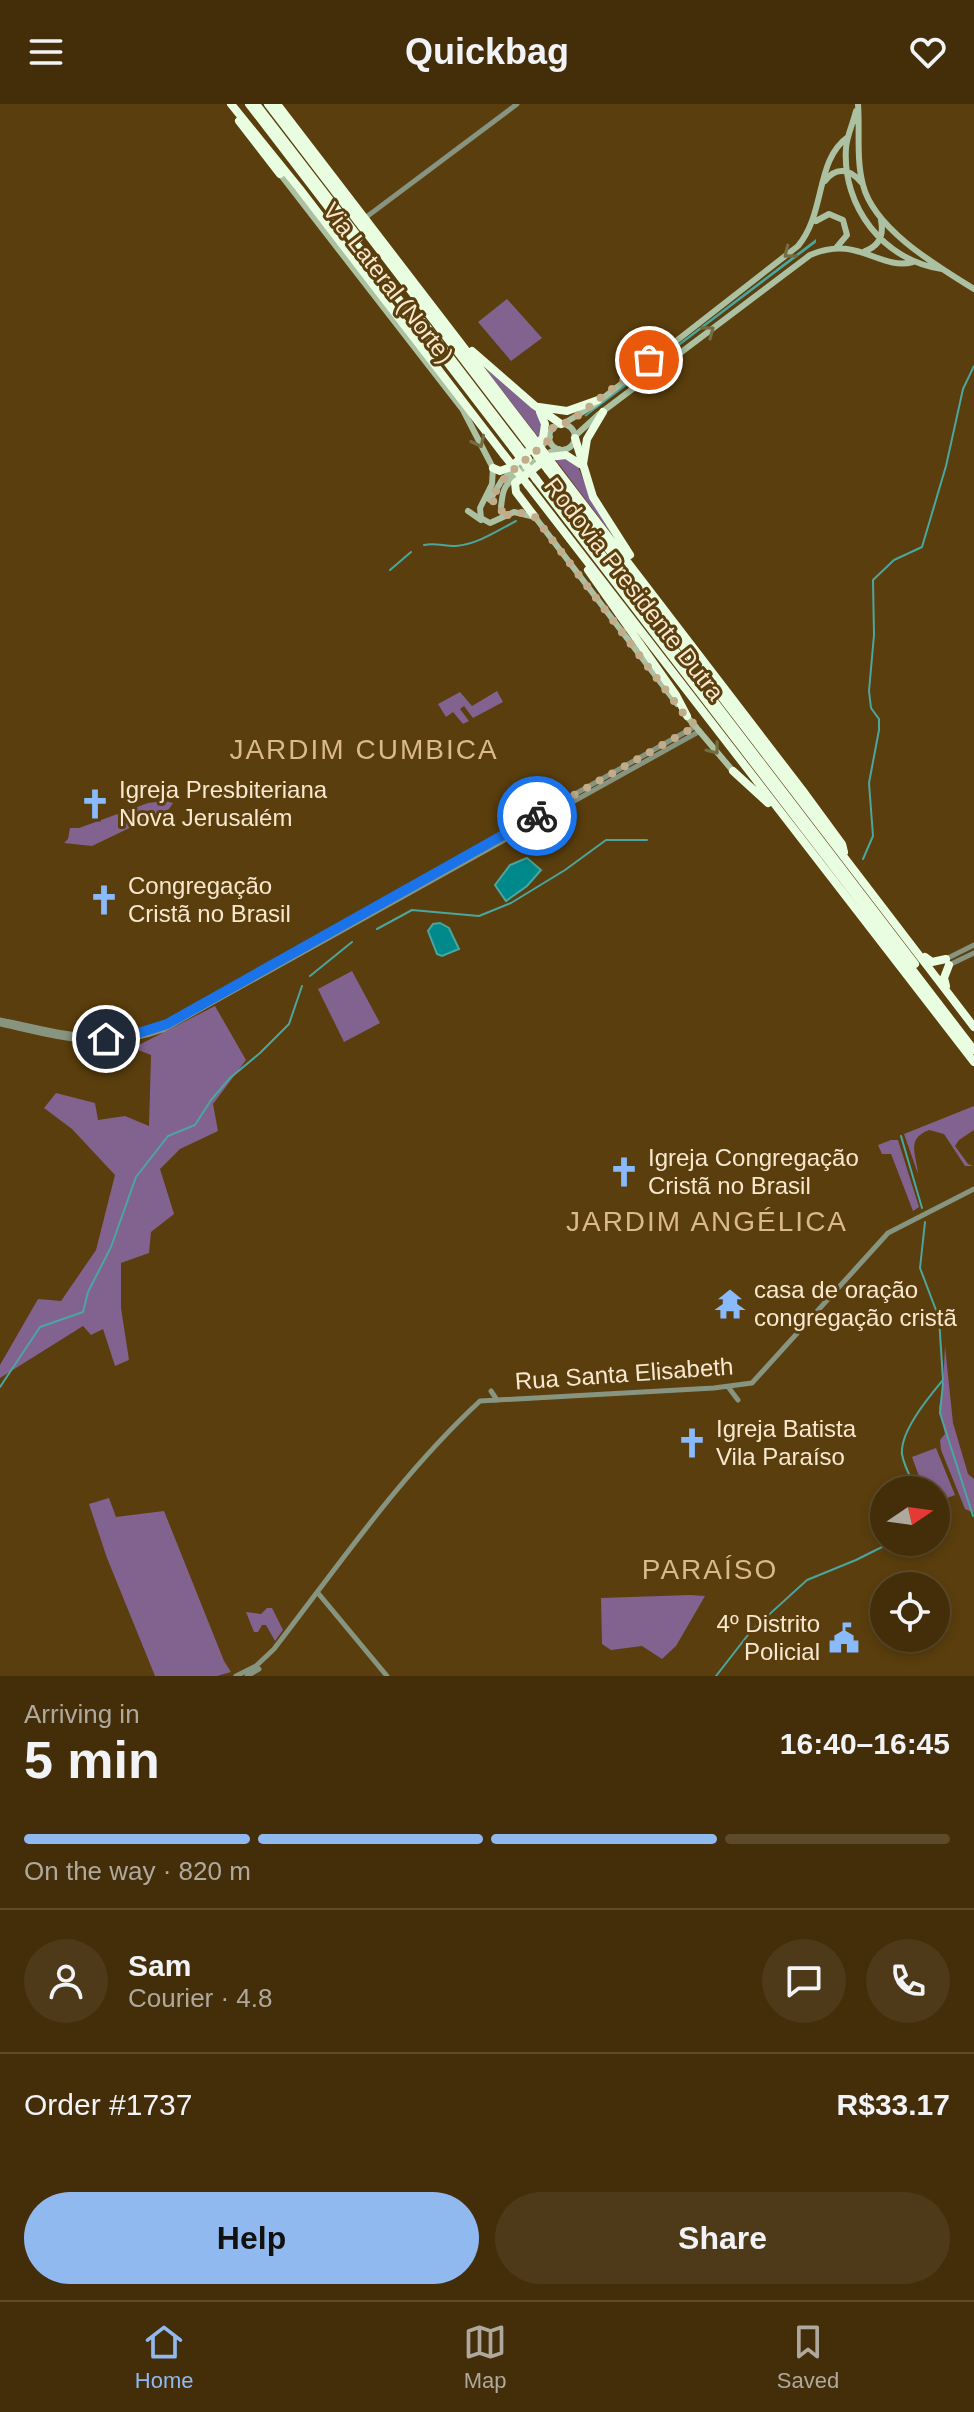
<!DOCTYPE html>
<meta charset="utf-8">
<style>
:root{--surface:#442e0a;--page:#4e3a18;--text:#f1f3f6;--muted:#afa89c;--line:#5c4a2b;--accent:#90b9f0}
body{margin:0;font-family:Arial,sans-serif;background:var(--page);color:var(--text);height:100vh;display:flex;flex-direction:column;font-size:30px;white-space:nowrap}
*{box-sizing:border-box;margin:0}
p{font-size:26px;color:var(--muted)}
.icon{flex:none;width:44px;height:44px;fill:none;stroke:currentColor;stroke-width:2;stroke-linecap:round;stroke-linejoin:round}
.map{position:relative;height:1572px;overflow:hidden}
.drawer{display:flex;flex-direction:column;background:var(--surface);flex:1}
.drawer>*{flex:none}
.needle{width:52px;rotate:77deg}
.controls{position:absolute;left:870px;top:1372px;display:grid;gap:16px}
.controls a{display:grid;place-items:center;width:80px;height:80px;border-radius:50%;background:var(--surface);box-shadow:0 4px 12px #0003,0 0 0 2px var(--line);font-size:40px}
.pin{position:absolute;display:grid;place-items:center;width:68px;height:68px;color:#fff;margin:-34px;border:4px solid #fff;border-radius:50%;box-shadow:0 2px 8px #0007}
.courier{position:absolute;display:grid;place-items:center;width:80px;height:80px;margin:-40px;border:6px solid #1a73e8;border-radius:50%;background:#fff;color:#222;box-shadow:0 2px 10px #0007}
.summary em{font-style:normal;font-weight:600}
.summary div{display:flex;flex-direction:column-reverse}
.summary{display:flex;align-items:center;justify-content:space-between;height:136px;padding:0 24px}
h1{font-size:52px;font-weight:600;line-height:60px}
.bar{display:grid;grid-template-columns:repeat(4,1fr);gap:12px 8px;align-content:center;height:96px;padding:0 24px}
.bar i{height:10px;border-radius:6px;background:var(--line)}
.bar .active{background:var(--accent)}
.bar p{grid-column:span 4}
.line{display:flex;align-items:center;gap:20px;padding:0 24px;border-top:2px solid var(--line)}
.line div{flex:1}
.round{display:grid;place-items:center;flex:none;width:84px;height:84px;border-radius:42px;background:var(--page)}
.action{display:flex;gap:16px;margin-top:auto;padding:16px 24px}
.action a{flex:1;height:92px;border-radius:48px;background:var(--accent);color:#111;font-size:32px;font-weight:600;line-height:92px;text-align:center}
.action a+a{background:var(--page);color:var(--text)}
header{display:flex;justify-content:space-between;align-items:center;height:104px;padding:0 24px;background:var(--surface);font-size:36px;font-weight:600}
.dock{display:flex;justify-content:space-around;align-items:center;height:112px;border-top:2px solid var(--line);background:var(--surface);font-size:22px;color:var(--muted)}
.dock a{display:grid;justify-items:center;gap:4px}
.dock .active{color:var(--accent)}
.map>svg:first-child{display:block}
</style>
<header><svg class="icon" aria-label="menu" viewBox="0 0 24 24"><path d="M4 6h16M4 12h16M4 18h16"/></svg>Quickbag<svg class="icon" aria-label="heart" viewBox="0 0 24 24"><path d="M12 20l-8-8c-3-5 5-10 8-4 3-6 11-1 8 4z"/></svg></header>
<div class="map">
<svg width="974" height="1572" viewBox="0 0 974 1572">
<rect width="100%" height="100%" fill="#5a3e0d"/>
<path fill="#82628f" d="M507,195L542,234L511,257L478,218Z
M482,261L540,311L542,327L539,334Z
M565,354L577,360L589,390L619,440L555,355Z
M497,587L503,598L473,614L464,602L460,605L469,617L463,620L453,608L446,613L438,600L460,588L472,602Z
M165,697L173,699L169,705L92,742L64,739L68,735L70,724H79L148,699Z
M352,867L380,919L344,938L318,885Z
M215,902L246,956L213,1000L218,1027L180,1045L160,1065L174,1110L151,1128L149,1149L121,1159V1204L129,1256L115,1262L103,1225L91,1231L83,1222L0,1274V1261L38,1195L61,1197L96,1146L115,1071L72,1025L44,1004L56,989L95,999L98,1016L125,1012L149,1022L151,951L133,944Z
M974,1002V1026L959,1036L955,1042L968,1060L973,1062H965L944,1030L929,1026C905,1035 917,1052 918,1070L904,1030Z
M891,1036H898L919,1103L913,1107L891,1050H882L878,1041Z
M945,1242L953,1319L968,1370L974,1375V1409L965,1405L941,1346L940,1336L945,1330L939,1304L943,1281Z
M936,1344L955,1391L936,1398V1386H924L912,1353Z
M109,1394L116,1413L164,1407L224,1557L231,1568L217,1572H155L107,1454L89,1400Z
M690,1491L705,1492L676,1542L662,1555L642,1542L611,1546L602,1540L601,1494Z
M267,1504H272L283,1526L275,1537L266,1521H262L258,1528H254L246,1508L261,1510Z"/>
<path fill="#00898a" stroke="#4ba69f" stroke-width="2" d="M815,137V138L585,312Z
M527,754L541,766L527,782L506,797L495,781L510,761Z
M440,819L449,824L459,845L442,852L437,850L428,827L433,820Z"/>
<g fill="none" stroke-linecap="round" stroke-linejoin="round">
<path stroke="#4ba69f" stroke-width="2" d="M424,441C436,438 445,443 456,442C478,440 497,427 516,417
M390,466L411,448
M863,755L873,732L869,679L879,626V615L871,604L869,587L874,531L873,476L894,456L922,443L946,362L963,285L974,262
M377,825L412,806L479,812L511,799L565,766L606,736H647
M310,872L352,838
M901,1032L922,1104
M943,1279L940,1309L973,1412
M0,1283L40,1223L83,1208L88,1188L111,1143L136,1073L168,1032L195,1021L211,996L230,974L260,949L289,920L302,882
M917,1386C911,1374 904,1363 902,1350C900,1327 929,1293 943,1276L939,1214L920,1164L925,1118
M716,1572L751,1527L807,1476L856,1456L886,1441"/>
<path stroke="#869480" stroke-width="5" d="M365,114L517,0
M946,855L974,841
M949,861L974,849
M0,916C61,928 100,944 162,922L696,622
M0,920C60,933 102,948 163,926L700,627
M729,1284L738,1296
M491,1287L497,1296
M318,1489L387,1572
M236,1572L256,1562L274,1545C339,1461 401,1370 480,1297L714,1284L752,1279L888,1129L974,1085
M247,1572L259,1565"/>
<path stroke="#abc1a1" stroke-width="6" d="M858,0C860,27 856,55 863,81C874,125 937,162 974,185
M856,7C853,20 847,31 846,44C842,103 884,157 942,165
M280,70L463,306L493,364L492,380L480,404L481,414L490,419L514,408L535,413L677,600
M825,77C836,62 850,65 861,78
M816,117L829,110L843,116L847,131L836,144
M865,147C879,142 884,131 881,116
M563,320L594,301L798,142C826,109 815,56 848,33
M549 333a13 13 0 1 1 26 0a13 13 0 1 1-26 0Z
M575,332L598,311L810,151C858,130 879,167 913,158
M539,345L550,333
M490,396L502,376L518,362
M501,403C502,396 502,390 505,384C512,371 545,348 559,345
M468,407L481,416
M684,609L733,667"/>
<path stroke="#e9fde0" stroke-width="8" d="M231,0L299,84L504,351
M249,0L513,344
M256,0L359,134
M268,0L525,336
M277,0L531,331
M239,17L280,70
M423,218L517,341
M472,247L534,301L561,320
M539,303L567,307L598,296
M575,334L593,393L630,451
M583,360L587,335L603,308
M554,362L803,687L842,740L844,748
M493,364L500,367L511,363L543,334L545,320L540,308
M548,366L974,923
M536,375L974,946
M528,381L974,958
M554,388L915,860
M535,413L516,388L515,379L549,353L566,351L580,360
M588,466L676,591L687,612
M733,667L768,699
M925,853L932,858L946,855
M946,882L944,874L949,861"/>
<path stroke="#e9fde0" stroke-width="8" d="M531,331L554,362
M525,336L548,366
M517,341L528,355
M513,344L536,375
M504,351L528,381"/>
</g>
<defs><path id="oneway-chevron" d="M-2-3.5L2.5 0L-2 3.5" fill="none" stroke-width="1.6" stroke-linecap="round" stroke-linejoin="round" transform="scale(2)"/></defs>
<g stroke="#766c41">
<use href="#oneway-chevron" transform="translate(789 149) rotate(141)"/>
<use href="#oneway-chevron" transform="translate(709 227) rotate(-37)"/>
<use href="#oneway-chevron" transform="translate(479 338) rotate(64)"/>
<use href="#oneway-chevron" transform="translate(714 645) rotate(52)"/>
</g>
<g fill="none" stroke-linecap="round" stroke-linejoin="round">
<path stroke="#c1ac8c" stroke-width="8" stroke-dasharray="0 14.4" d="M537,712L696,622L683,609L535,413L518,408L500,413L502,408L500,400L490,396L506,372L547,338L553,323L571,317L649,256"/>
<path stroke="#1a73e8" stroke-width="10" d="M106,935L129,932L167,920L537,712"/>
</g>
<defs>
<g id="church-bare" transform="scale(2.4)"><path d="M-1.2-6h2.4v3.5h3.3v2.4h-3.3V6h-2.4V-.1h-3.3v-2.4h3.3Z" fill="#89bafc" stroke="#5a3e0d" stroke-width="2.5" paint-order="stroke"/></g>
<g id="temple-bare" transform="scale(2.4)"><path d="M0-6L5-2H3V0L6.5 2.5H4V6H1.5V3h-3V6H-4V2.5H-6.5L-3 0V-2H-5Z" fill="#89bafc" stroke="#5a3e0d" stroke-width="2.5" paint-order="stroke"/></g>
<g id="civic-bare" transform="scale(2.4)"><path d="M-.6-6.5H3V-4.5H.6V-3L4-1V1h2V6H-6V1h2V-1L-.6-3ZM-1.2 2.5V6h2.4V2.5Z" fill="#89bafc" stroke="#5a3e0d" stroke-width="2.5" paint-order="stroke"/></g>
</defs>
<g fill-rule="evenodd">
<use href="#church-bare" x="95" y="700"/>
<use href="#church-bare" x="104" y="796"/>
<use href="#church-bare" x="624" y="1068"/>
<use href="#temple-bare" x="730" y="1200"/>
<use href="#church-bare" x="692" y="1339"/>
<use href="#civic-bare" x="844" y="1534"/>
</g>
<g text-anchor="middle" stroke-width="6" stroke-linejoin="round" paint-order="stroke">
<g font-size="24" fill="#f9e8d0" stroke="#5a3e0d">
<text transform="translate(388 179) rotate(52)" y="8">Via Lateral (Norte)</text>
<text transform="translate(634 485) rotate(52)" y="8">Rodovia Presidente Dutra</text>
<text transform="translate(624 1270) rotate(-4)" y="8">Rua Santa Elisabeth</text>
</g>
<g font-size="24" fill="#f9e8d0" stroke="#5a3e0d" text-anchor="start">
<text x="119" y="694">Igreja Presbiteriana<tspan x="119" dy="28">Nova Jerusalém</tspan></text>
<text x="128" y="790">Congregação<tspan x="128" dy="28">Cristã no Brasil</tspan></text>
<text x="648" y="1062">Igreja Congregação<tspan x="648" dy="28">Cristã no Brasil</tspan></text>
<text x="754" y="1194">casa de oração<tspan x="754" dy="28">congregação cristã</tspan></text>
<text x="716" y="1333">Igreja Batista<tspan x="716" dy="28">Vila Paraíso</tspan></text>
<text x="820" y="1528" text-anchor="end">4º Distrito<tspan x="820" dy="28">Policial</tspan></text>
</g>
<g font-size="28" letter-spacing="2" fill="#dbb98a" stroke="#5a3e0d">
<text x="364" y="655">JARDIM CUMBICA</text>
<text x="707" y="1127">JARDIM ANGÉLICA</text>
<text x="710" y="1475">PARAÍSO</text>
</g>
</g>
</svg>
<div class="controls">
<a><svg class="needle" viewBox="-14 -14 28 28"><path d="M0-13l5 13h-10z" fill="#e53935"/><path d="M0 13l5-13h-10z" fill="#afa89c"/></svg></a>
<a><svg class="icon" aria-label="locate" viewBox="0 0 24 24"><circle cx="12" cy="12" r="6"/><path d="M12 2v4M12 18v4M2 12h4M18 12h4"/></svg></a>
</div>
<div class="pin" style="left:649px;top:256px;background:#ea580c"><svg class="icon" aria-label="bag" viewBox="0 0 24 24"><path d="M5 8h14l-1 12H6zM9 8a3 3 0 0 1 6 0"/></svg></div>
<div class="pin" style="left:106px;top:935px;background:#1f2937"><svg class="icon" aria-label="home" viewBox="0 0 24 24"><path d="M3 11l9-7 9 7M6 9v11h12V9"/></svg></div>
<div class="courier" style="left:537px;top:712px"><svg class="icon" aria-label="bike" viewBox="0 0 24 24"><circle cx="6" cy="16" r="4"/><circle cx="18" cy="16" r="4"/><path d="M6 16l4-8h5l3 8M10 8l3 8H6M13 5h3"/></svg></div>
</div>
<section class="drawer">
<div class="summary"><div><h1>5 min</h1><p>Arriving in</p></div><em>16:40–16:45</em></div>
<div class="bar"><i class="active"></i><i class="active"></i><i class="active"></i><i></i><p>On the way · 820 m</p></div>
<div class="line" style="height:144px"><a class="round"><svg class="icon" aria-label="person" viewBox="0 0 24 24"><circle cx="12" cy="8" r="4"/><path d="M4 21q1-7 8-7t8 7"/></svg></a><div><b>Sam</b><p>Courier · 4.8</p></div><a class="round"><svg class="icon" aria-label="chat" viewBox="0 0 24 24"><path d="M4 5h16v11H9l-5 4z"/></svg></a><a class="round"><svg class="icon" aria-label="phone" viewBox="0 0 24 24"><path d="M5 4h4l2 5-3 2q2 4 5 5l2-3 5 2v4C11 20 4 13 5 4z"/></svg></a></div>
<div class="line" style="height:104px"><div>Order #1737</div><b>R$33.17</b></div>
<div class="action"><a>Help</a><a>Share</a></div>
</section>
<nav class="dock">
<a class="active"><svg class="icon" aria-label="home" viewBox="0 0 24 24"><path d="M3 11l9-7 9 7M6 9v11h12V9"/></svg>Home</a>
<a><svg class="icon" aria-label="map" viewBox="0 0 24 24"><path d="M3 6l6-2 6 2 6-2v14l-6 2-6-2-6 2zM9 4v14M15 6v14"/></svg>Map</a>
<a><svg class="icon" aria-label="saved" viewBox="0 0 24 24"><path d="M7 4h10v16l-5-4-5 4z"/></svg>Saved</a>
</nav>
